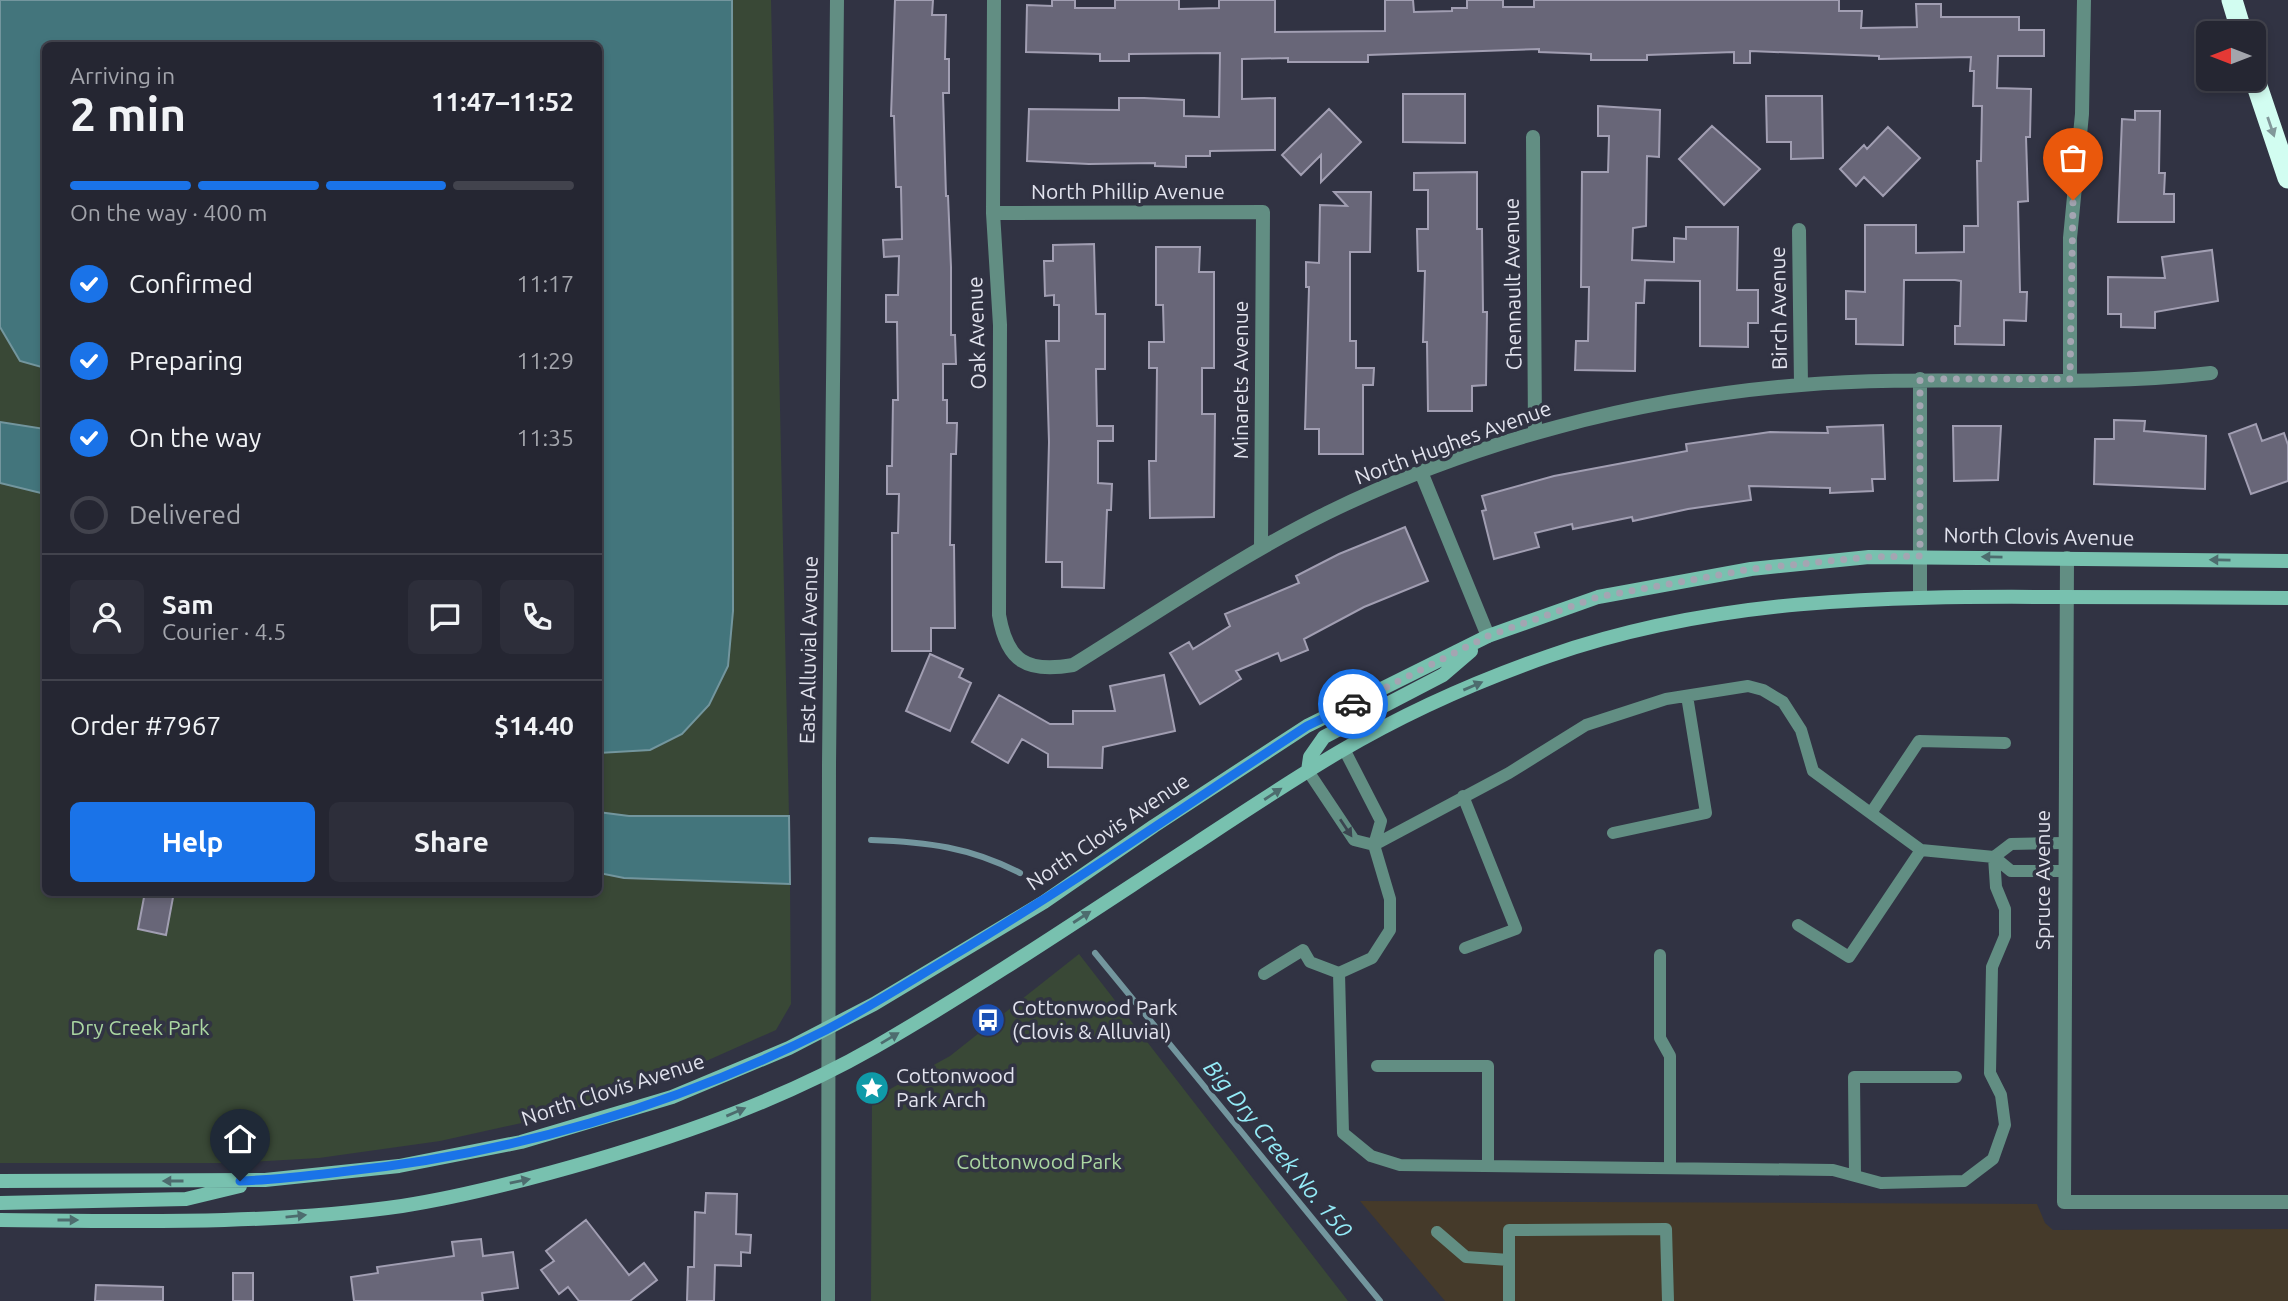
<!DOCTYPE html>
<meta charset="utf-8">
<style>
:root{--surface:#252632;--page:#2d2e3a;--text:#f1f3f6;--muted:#a3a5ac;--line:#42434d;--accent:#1a73e8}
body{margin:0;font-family:Ubuntu,sans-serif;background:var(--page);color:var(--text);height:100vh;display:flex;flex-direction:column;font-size:26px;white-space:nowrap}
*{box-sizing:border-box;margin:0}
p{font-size:23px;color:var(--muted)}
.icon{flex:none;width:38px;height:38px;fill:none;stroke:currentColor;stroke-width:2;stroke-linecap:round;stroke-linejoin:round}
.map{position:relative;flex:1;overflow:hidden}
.sheet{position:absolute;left:42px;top:42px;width:560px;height:854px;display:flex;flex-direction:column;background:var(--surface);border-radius:10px;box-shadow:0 4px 10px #0003,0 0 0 2px var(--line)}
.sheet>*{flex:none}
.needle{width:46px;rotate:270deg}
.fabs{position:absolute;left:2196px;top:21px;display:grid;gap:14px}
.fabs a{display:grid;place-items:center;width:70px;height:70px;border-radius:10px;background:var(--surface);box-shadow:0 4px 10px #0003,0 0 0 2px var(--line);font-size:35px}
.pin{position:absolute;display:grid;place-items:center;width:60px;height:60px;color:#fff;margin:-72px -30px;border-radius:50% 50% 50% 0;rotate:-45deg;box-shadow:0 0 7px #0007}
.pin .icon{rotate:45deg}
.courier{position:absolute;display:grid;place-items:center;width:70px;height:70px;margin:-35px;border:5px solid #1a73e8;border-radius:50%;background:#fff;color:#222;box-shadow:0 2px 9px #0007}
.overview em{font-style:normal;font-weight:600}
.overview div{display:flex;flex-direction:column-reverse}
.overview{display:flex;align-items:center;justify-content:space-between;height:119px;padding:0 28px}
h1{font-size:46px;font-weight:600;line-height:52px}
.bar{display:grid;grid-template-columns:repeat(4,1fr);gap:10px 7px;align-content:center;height:84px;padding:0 28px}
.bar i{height:9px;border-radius:5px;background:var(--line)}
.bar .current{background:var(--accent)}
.bar p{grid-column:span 4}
.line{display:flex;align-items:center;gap:18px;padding:0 28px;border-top:2px solid var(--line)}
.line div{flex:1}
.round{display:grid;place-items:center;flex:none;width:74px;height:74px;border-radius:10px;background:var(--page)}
ol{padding:0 28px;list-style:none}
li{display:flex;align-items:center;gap:21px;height:77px}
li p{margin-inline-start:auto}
li .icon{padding:7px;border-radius:50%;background:var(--accent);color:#fff;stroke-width:4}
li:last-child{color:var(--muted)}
li i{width:38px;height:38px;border:4px solid var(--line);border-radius:50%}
.cta{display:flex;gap:14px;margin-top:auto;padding:14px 28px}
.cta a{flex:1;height:80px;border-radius:10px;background:var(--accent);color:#fff;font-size:28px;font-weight:600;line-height:80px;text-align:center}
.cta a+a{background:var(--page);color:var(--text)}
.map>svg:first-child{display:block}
</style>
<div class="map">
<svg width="2288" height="1301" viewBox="0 0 2288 1301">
<rect width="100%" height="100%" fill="#313343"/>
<path fill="#453a2a" d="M1360,1201L2037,1204L2045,1223L2053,1230L2288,1229V1301H1445Z"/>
<path fill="#394836" d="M0,0H771L789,816H629L599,812L598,46H46L45,429L0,422Z
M0,483L45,494L46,892H598L599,873L624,878L790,884L791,1004L776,1030L695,1066L558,1115L440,1141L319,1158L232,1163H0Z
M1079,954L1348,1301H871L872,1099L950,1056Z"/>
<path fill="#43757c" stroke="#73969e" stroke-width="2" d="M0,0H732L733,611L728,666L709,705L682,734L650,750L599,753L598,46H46L45,368L20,361L0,327Z
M0,422L45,429V494L0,483Z
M598,812L629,816H789L790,884L624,878L599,873Z"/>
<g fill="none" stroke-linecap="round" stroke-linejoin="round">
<path stroke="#73969e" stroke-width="6" d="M871,840C927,842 970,847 1020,873
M1095,953L1380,1301"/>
</g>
<path fill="#686678" stroke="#a19eb2" stroke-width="2" d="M895,0H933L932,15H946L945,59H949V93H943L946,196H948L951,267V335H955L956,364H943V400H947V423H957L956,454H951L950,545H954L955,628H931V651H892V533H898L899,494H887V466H892L893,400H898L897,322H886V295H898L899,256L884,257L883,240L902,239L901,187H896L894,116H891Z
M1052,0H1075V8H1115V0H1179V9L1219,8V0H1275V32L1385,31V0H1413L1414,12L1452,11V8H1467V0H1503V7H1534V0H1839V11H1862L1861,28L1917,27L1916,4H1941V17H2019V30H2044V56H1998L1997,88L2031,89L2030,137H2026L2028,201L2018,202L2020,292H2027L2026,321L2004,320V345L1955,344V326H1960L1961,281L1955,280H1904L1903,345L1856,344V319H1846V291L1865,292V225H1916V253L1964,252V226H1978L1977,161H1981L1982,106H1973L1974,71H1970L1971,57L1879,59V56L1750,51V63H1734V52L1647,55V60H1591V54L1539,52V49L1368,55V62H1288V58L1242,59V99L1275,98V150L1210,151V156H1186V167L1155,166V163L1089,164L1027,161L1029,109L1119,110V98H1144L1184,100V116L1219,117L1220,53L1129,54V61H1100V54L1026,52L1027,5L1052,6Z
M1403,94H1465V143L1403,142Z
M1766,96H1822L1823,158L1791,159V142H1767Z
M1598,106L1660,110L1659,157L1647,156L1646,226L1633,228L1632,260L1674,262V238L1686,239V227H1738L1737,290H1758V323H1748V347L1700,346V281L1645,280L1644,303H1636L1635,371L1575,370L1576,341H1588L1589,287H1581L1582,172H1608L1609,136H1598Z
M1329,109L1361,142L1321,182V155L1301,175L1282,155Z
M2135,111H2160L2159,173H2165L2164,194H2174V222H2118L2122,119L2135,120Z
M1712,126L1760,169L1724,205L1679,159Z
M1888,127L1920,158L1883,196L1864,177L1856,186L1840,169L1864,145L1867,149Z
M1477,172V229H1482L1483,312H1487L1486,385L1472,386V411H1428L1427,342H1423L1425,271H1418L1417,229H1428V190H1414V173Z
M1334,192H1371L1370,252H1350V341H1356V368H1374L1373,385H1363V454H1319V429H1305L1309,287H1306V262L1319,263L1320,205L1347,206Z
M1094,244L1096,314H1105V369H1096L1097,426H1113V441H1098V483L1112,484L1111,510H1107L1104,588L1062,587V562H1046L1049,442L1046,341H1059V305H1054V295L1045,296L1044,261H1053V245Z
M1156,247H1200L1199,272H1214V368H1202V414H1215L1214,517L1150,518L1149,461H1156L1157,368H1149V342H1164L1163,305H1156Z
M2212,250L2218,301L2155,312V328L2121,327V314H2108V277L2165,278L2162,257Z
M2114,420L2145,421L2144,431L2206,436L2205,489L2094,484L2095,439H2114Z
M2256,424L2262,441L2284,433L2288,445V481L2251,494L2229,434Z
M1883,425L1885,479H1872L1873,491L1830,493V488L1749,486L1751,500L1688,509L1633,521L1632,517L1573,529L1572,524L1535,533L1539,547L1494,559L1482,511L1486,510L1482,496L1554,476L1687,451L1686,444L1770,432L1828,433L1827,427Z
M1953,426H2001L1998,480L1954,481Z
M1405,527L1428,581L1364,607L1304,639L1308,650L1281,661L1278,653L1236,671L1241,679L1200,704L1170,653L1189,642L1193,649L1230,626L1225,614L1299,583L1296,576L1339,554Z
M930,654L963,669L959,677L971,683L950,731L906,711Z
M1164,675L1175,731L1103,747L1102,768L1048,767V754L1022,739L1008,763L972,742L999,695L1050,724H1073V711H1115L1110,686Z
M145,892H174L166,935L138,929Z
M706,1193L737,1194L736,1234L751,1235L750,1253L741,1252V1266L715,1265L714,1301H687L688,1267H694L695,1212L705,1213Z
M586,1220L629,1275L644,1263L657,1280L630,1301H579L568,1287L559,1294L541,1270L554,1261L546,1251Z
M481,1239L483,1256L513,1252L518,1288L482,1293L483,1301H354L351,1277L378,1273L377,1267L454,1256L452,1242Z
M233,1273H253V1301H233Z
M96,1285L163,1287V1301H95Z"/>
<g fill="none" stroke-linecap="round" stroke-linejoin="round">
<path stroke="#628e83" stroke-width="12" d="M1308,771L1354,840L1374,845L1381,821L1344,749
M1463,796L1516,929L1465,948
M1871,813L1919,741L2005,743
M1613,833L1706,813L1687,696
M1994,857L2011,844L2064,843
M1798,925L1849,957L1921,850
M1660,955V1038L1670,1056V1168
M1339,973L1343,1133L1371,1156L1400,1165L1833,1170L1881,1183L1964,1181L1993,1159L2005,1125L2001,1095L1990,1073L1992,967L2005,936V909L1996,887L1994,857
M1264,974L1303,950L1310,962L1339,973L1372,958L1390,930V899L1374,845L1509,773L1586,725L1666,699L1748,686L1763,690L1783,702L1801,730L1813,771L1921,850L1994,857L2011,871H2064
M1377,1066H1488V1166
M1855,1176L1854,1077H1956
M1437,1232L1466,1257L1509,1260
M1509,1301V1230L1666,1229L1668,1301"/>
<path stroke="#628e83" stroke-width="14" d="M994,0L993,213L1000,325L999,615C1007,662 1027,673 1073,665C1157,613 1238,557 1327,513C1474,441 1638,398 1801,385C1937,374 2075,389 2211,373
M1533,137L1535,432
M993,213L1263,212L1261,547
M1799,230L1801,385
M1920,379V596
M2070,379V238L2082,114L2084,0
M1421,472L1488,636
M2067,558L2064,1202H2288"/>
<path stroke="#628e83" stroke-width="14" d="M828,1301L829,765L837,0"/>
<path stroke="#78c1af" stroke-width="14" d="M1308,771L1310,757L1324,737L1443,675L1471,651
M0,1181L265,1180L399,1166L521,1142L672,1097L789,1048L874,1004L1044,902L1154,826L1307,726L1488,636L1598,597L1751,569L1869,557L2288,561
M0,1203L186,1199L240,1186
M0,1220C134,1221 269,1225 402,1206C467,1196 530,1179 592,1161C690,1132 786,1098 875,1047C984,984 1089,913 1195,844C1242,813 1290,781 1339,752C1405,713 1477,681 1549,656C1715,598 1883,596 2056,597C2133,597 2211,597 2288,598"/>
<path stroke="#d2fdf1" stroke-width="21" d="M2232,0L2242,33
M2254,77L2288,178"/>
</g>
<defs><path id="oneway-solid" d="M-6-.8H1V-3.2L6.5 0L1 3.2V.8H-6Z" transform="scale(1.75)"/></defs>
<use fill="#82989a" href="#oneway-solid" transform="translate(2271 127) rotate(71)"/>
<g fill="#4d6c6e">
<use href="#oneway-solid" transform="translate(1992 557) rotate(-179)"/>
<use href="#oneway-solid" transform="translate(2220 560) rotate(-179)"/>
<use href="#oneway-solid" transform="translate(1473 686) rotate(-23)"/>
<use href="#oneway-solid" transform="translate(1273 794) rotate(-33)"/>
<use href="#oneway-solid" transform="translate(1082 917) rotate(-33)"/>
<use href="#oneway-solid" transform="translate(890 1038) rotate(-31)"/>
<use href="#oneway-solid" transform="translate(736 1112) rotate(-23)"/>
<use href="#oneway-solid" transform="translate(173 1181) rotate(180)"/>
<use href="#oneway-solid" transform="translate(520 1181) rotate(-12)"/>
<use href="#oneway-solid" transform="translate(296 1216) rotate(-6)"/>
<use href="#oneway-solid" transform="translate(68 1220)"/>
</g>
<use fill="#3b4550" href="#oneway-solid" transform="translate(1346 828) rotate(56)"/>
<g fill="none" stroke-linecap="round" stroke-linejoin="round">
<path stroke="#a4a5b2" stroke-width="7" stroke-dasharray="0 12.6" d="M1353,704L1488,636L1598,597L1751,569L1869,557L1920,556V379H2070L2073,200"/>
<path stroke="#1a73e8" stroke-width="9" d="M240,1181C273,1180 306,1176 340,1172C509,1155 675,1106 826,1030C868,1008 909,982 949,958C1071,885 1188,804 1307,726L1353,704"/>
</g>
<defs>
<g id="bus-disc" transform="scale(1.75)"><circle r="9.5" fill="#1a4fb4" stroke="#313343"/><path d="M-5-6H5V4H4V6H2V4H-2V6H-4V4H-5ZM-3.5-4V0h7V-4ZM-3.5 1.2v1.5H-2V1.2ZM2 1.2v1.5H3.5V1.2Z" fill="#fff"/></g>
<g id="sight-disc" transform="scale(1.75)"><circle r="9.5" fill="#0f9aa8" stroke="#313343"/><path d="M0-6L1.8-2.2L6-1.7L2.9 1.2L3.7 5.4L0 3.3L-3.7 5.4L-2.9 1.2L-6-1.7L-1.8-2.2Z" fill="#fff"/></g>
</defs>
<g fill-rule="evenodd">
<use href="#bus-disc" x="988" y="1020"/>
<use href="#sight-disc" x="872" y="1088"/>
</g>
<g text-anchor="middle" stroke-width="7" stroke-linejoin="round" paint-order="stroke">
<g font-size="21" fill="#e2e3ee" stroke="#313343">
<text x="1128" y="199">North Phillip Avenue</text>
<text transform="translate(1513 284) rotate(-91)" y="7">Chennault Avenue</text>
<text transform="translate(1779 308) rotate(-91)" y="7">Birch Avenue</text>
<text transform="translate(977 333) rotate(-92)" y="7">Oak Avenue</text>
<text transform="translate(1241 380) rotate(-90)" y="7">Minarets Avenue</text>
<text transform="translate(1453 443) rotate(-20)" y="7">North Hughes Avenue</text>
<text transform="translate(2039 537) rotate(1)" y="7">North Clovis Avenue</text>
<text transform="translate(809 650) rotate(-89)" y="7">East Alluvial Avenue</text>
<text transform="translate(1108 832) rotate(-34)" y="7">North Clovis Avenue</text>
<text transform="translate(2043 880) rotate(-90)" y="7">Spruce Avenue</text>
<text transform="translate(613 1090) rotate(-18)" y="7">North Clovis Avenue</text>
</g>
<g font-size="21" fill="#e2e3ee" stroke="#313343" text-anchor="start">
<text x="1012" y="1015">Cottonwood Park<tspan x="1012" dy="24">(Clovis &amp; Alluvial)</tspan></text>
<text x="896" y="1083">Cottonwood<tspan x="896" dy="24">Park Arch</tspan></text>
</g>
<g font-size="21" fill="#abd7a2" stroke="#313343">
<text x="140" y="1035">Dry Creek Park</text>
<text x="1039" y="1169">Cottonwood Park</text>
</g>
<g font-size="23" font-style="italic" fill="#94ebf7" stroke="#313343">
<text transform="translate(1278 1149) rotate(51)" y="8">Big Dry Creek No. 150</text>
</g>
</g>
</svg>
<div class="fabs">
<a><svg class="needle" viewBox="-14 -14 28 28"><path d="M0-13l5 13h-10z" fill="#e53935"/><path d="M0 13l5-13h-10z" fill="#a3a5ac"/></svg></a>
</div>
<div class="pin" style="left:2073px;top:200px;background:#ea580c"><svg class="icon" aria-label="bag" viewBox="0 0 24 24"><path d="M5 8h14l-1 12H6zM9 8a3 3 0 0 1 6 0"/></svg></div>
<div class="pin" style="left:240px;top:1181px;background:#1f2937"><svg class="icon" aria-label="home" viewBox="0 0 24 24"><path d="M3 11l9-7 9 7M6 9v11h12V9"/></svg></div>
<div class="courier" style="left:1353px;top:704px"><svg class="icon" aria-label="car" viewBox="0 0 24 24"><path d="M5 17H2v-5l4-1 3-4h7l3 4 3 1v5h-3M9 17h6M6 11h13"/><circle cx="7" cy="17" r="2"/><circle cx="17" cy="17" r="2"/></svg></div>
<section class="sheet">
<div class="overview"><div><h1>2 min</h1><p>Arriving in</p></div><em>11:47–11:52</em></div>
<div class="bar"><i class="current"></i><i class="current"></i><i class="current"></i><i></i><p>On the way · 400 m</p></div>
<ol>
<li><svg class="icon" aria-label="check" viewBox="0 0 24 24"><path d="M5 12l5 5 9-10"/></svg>Confirmed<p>11:17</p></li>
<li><svg class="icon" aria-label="check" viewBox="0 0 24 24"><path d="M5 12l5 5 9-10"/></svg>Preparing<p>11:29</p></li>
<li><svg class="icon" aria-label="check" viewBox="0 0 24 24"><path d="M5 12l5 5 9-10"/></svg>On the way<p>11:35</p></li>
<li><i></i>Delivered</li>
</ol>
<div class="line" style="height:126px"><a class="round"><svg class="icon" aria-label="person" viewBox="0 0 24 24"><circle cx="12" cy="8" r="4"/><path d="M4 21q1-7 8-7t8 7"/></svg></a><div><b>Sam</b><p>Courier · 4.5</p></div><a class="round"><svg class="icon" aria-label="chat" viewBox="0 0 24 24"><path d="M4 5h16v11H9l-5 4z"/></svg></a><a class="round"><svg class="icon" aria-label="phone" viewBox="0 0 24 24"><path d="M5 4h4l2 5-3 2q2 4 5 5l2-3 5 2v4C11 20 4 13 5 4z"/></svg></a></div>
<div class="line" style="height:91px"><div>Order #7967</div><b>$14.40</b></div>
<div class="cta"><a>Help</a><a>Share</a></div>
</section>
</div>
